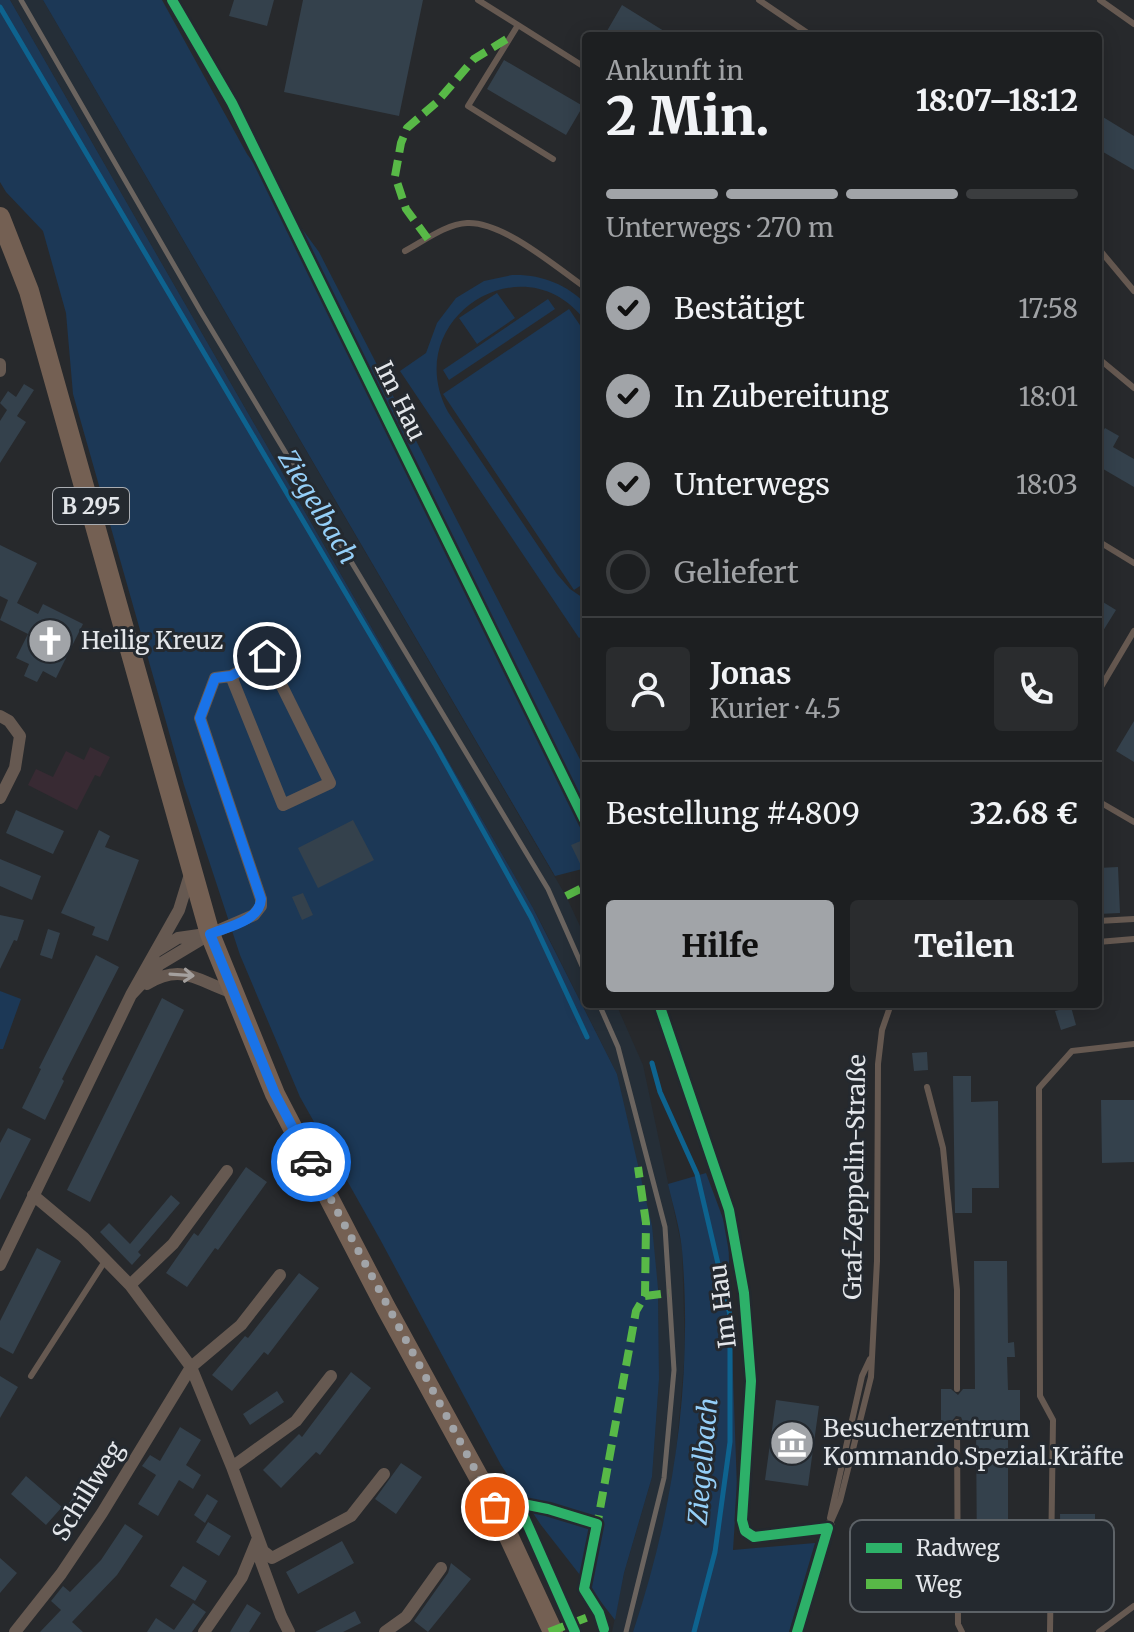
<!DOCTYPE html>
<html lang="de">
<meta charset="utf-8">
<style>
:root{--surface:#1d1f21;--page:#2a2c2e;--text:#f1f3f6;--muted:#a0a2a5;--line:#3b3d3f;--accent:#a1a4a8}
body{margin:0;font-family:Merriweather,serif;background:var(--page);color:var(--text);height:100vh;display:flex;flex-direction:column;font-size:30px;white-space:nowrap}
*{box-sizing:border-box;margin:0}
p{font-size:26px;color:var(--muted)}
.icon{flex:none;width:44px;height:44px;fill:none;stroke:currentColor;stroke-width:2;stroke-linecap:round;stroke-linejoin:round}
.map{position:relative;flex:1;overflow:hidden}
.panel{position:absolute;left:582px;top:32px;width:520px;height:976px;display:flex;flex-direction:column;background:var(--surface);border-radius:8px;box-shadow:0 4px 20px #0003,0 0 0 2px var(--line)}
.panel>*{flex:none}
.pin{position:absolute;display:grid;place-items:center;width:68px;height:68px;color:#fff;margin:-34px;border:4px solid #fff;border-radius:50%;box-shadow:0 2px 8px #0007}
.courier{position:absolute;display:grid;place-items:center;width:80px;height:80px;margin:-40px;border:6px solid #1a73e8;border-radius:50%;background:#fff;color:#222;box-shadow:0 2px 10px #0007}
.headline em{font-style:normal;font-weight:800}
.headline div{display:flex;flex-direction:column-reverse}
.headline{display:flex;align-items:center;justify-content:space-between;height:136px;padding:0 24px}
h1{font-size:52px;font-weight:800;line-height:60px}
.bar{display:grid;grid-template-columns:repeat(4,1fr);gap:12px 8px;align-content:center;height:96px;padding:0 24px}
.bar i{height:10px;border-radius:6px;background:var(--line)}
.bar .on{background:var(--accent)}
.bar p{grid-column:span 4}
.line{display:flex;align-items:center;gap:20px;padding:0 24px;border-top:2px solid var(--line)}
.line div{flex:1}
.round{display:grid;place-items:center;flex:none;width:84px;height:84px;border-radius:8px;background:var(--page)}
ol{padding:0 24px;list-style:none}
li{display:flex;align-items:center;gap:24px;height:88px}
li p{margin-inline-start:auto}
li .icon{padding:8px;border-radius:50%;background:var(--accent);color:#111;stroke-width:4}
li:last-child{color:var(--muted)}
li i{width:44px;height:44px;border:4px solid var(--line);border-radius:50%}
.button{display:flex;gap:16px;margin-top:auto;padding:16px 24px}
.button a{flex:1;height:92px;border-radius:8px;background:var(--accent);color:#111;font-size:32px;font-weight:800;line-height:92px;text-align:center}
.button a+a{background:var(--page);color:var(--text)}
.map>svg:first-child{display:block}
</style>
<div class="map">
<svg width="1134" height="1632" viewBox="0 0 1134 1632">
<rect width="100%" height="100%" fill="#27292c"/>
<path fill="#252e37" d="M10,0H43L566,896L586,939V1004H616L643,1065L682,1248L685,1352L674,1476L650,1582L633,1632H612L624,1573L652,1477L659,1379L658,1288L617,1074L537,915Z"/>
<path fill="#382a33" d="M90,747L110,757L100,777L95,775L77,810L28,785L36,769L53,777L66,751L84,760Z"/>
<path fill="#1c3856" d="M0,0H10L533,908L617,1074L652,1226L658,1288L659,1379L652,1477L624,1573L615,1620L541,1525L501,1465L381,1241L300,1097L240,955L184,785L73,394L66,313L43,231L6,192L0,182Z
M43,0H162L247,154L319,252L586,771V868L555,876Z
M512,275C541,274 566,284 586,304V322C525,238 398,319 448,412L557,574L570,589L586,600V633L579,638L400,371L426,353L437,323L456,298L484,281Z
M497,293L515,318L477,344L459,318Z
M548,299L555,309L449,380L443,370Z
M569,309L586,334V582L574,590L443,394Z
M0,991L21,999L3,1049H0Z
M706,1173L728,1232L737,1489L733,1550L815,1543L789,1632H633C674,1510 693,1379 682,1250C680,1228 673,1206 668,1184Z"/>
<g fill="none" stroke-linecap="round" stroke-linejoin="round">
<path stroke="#0e638f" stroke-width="5" d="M0,7L436,746L531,917L587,1037
M652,1063L660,1092L697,1174L730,1315V1442L715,1552L694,1632"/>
</g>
<path fill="#34414c" d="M234,0H274L267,26L229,16Z
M303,0H423L399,116L284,92Z
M622,5L672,36H615L607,31Z
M504,60L583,106L566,135L487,89Z
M1098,114L1134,136V170L1098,149Z
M24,384L34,390L17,416L26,422L0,463V421L7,410L0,403L8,391L16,397Z
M1105,428L1119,436L1113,447L1134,459V487L1098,466V440Z
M0,545L37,563L17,603L38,614L43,604L83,624L56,678L43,671L37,682L24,676L29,664L16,658L28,634L0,620L8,600L0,596Z
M1098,599L1116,610L1098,639Z
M1134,721V762L1116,751Z
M16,810L64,831L53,854L6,833Z
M353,820L374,860L318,888L298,848Z
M99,830L110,836L105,847L139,860L108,941L92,935L95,927L61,913Z
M583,840L586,847V876L571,845Z
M0,859L41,876L32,900L0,886Z
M1118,867L1120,913L1098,914V868Z
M303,893L313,915L302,920L292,897Z
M0,915L24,920L17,941L14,940L0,969Z
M48,929L60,933L52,959L40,955Z
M96,955L119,967L62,1079L64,1081L45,1120L22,1108L41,1069L39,1068Z
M162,998L184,1010L90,1202L67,1190Z
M1071,1007L1076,1025L1061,1030L1055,1011Z
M927,1052L928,1070L914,1071L912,1053Z
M953,1076H971V1102L998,1101L999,1188H972V1213H955Z
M1101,1100H1134V1162L1102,1163Z
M8,1128L31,1139L0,1200V1143Z
M246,1167L267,1182L218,1250L215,1248L187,1287L166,1273L194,1233L198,1236Z
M171,1195L180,1203L138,1252L141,1255L132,1265L100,1232L109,1223L130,1244Z
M37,1248L61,1261L13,1354L0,1347V1321Z
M974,1261H1007L1008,1343L1014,1342L1015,1357H1007L1008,1390H1020V1422H1008V1456H1014V1468H1008V1561L977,1562L976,1422H963L961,1417L956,1416L951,1422H941V1389H951L958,1395L963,1389H975Z
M299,1273L319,1288L268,1355L264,1352L232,1391L212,1375L245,1336L248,1338Z
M351,1372L371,1388L320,1455L316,1452L281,1488L263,1470L299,1434L302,1437Z
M0,1376L18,1387L0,1418Z
M277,1391L284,1402L250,1425L243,1414Z
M776,1400L819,1406L808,1486L765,1480Z
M180,1427L201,1440L186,1465L201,1475L193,1489L179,1480L158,1516L138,1504L156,1475L142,1466L150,1455L160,1461Z
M401,1463L422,1477L396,1514L375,1499Z
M26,1476L62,1507L46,1525L11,1494Z
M82,1486L91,1494L79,1510L69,1503Z
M207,1494L218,1501L205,1523L194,1515Z
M1060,1514H1095V1574H1061Z
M208,1522L231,1536L219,1556L196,1542Z
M125,1524L143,1536L117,1575L72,1622L83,1632H40L61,1610L51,1601L63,1586L70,1592L101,1560Z
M342,1541L354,1563L298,1594L286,1572Z
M0,1558L17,1573L0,1593Z
M451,1563L471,1579L428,1632L414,1621L448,1573Z
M183,1566L207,1581L195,1601L170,1586Z
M193,1603L206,1612L192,1632H147L156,1618L174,1630Z
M247,1604L261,1613L249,1632H230Z
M355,1611L361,1623L343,1632H315Z"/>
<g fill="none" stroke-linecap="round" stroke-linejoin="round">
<path stroke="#665951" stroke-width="6" d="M478,0L518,25
M759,0L812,36
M1100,0L1134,24
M553,159L468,106L518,25L586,68
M1098,248L1134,291
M405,251C424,241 446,224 467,223C503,221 557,268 586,288
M1098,358L1134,388
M1098,541L1134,563
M1098,692L1134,631
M1098,801L1134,822
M1098,921L1134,919
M1098,942L1134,939
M927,1087L943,1148L957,1290V1389
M31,1376L105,1261
M957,1422L958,1624L962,1632
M830,1518L862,1376L870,1359
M829,1526L840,1501L871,1377L877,1261L878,1064L882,1030L891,1004
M1050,1632L1053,1420L1040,1396L1039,1088L1072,1051L1134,1044
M1099,1632L1134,1606"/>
<path stroke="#665951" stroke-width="12" d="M0,364V371
M0,716L9,721L20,736L15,768L0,798
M157,951L178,938L206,934
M147,984C183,962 199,982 234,993
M131,995L160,964L210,934L254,915L261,906V899L200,718L215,678L231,676L267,656L330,783L283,805L231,676
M33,1195L83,1237L130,1285L191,1367L232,1467L263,1551L260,1559L281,1616L289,1632
M0,1265L131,995L179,910L191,871
M130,1285L173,1244L227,1171
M232,1467L296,1421L331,1376
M263,1551L272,1558L351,1516L384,1474
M15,1632L61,1574L102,1513L191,1367L241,1325L280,1275
M204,1632L242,1577L258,1538
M385,1632L406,1617L441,1568
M797,1632L829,1526"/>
<path stroke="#746053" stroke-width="20" d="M0,217L29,291L210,934L275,1094L385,1306L495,1507L553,1632"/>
<path stroke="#6b645f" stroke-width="5" d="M21,0L201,312L548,889L586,975
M599,1004L618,1047L665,1227L674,1370L664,1478L626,1632"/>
<path stroke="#58b947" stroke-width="8" stroke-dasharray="16 8" stroke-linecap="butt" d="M428,239L406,209L395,176L401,143L407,128L437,102L474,59L510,37
M566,896L586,886
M645,1296L669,1293
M495,1507L524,1504
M596,1531L636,1311L645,1296L646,1223L638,1167
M549,1632L599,1613L595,1607"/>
<g stroke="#24292f" stroke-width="15">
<path id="cycleway" d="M172,0L232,103L586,823
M659,1004L729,1210L744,1293L751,1381L742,1520L745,1531L754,1537L828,1528L797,1632
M518,1503L548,1509L597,1524L584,1589L599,1613L604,1629
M518,1503L575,1632"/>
</g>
<use href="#cycleway" stroke="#2db169" stroke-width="10"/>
</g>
<defs><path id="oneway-shaft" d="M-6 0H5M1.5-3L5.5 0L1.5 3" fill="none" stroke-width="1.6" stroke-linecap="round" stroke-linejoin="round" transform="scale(2)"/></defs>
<use stroke="#a4a09e" href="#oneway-shaft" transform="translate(182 975) rotate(4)"/>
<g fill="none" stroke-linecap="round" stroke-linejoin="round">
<path stroke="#a1a4a8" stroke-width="8" stroke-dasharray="0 14.4" d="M311,1162L495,1507"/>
<path stroke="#1a73e8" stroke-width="10" d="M267,656L231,676L215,678L200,718L261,899C260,921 227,927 210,934L275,1094L311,1162"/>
</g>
<defs>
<g id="church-disc" transform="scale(2.3)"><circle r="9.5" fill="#a1a4a8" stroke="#24292f"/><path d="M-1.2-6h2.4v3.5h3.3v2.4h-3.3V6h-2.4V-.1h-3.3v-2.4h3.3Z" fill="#fff"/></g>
<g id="museum-disc" transform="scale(2.3)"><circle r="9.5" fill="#a1a4a8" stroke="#24292f"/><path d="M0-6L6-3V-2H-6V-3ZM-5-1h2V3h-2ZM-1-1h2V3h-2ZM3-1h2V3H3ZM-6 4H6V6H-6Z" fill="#fff"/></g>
</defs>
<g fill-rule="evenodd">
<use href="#church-disc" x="50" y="641"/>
<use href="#museum-disc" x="792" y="1443"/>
</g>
<g text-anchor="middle" stroke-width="6" stroke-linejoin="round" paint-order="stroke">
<rect fill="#24292f" stroke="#aaadb2" stroke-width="2" x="53" y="488" width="76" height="36" rx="6"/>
<g font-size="22" font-weight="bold" fill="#e3e6ea">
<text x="91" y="514">B 295</text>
</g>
<g font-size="24" fill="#e3e6ea" stroke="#24292f">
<text transform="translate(400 401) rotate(64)" y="8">Im Hau</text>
<text transform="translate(855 1177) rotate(-89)" y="8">Graf-Zeppelin-Straße</text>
<text transform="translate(723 1306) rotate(-97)" y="8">Im Hau</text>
<text transform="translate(88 1491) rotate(-58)" y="8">Schillweg</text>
</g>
<g font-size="24" fill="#e3e6ea" stroke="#24292f" text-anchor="start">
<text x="81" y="649">Heilig Kreuz</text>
<text x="823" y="1437">Besucherzentrum<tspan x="823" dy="28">Kommando.Spezial.Kräfte</tspan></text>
</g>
<g font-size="26" font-style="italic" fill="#95cff8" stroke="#24292f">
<text transform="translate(318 507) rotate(59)" y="9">Ziegelbach</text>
<text transform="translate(703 1461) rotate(-85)" y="9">Ziegelbach</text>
</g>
</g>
<rect x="850" y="1520" width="264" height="92" rx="12" fill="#24292f" stroke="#5d6267" stroke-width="2"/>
<rect x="866" y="1543" width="36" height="10" fill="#2db169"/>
<rect x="866" y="1579" width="36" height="10" fill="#58b947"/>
<g font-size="22" fill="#e3e6ea">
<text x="916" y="1556">Radweg</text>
<text x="916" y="1592">Weg</text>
</g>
</svg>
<div class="pin" style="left:495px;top:1507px;background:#ea580c"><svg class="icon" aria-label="bag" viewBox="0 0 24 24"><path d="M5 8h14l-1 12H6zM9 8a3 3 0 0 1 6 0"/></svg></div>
<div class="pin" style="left:267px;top:656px;background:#1f2937"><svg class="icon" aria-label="home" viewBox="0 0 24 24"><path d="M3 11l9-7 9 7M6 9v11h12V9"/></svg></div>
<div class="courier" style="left:311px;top:1162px"><svg class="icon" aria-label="car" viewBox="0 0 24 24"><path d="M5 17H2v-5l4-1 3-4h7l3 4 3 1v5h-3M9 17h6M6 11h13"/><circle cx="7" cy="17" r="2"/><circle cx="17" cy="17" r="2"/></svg></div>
<section class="panel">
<div class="headline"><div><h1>2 Min.</h1><p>Ankunft in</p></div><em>18:07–18:12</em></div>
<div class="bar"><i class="on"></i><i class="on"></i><i class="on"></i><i></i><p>Unterwegs · 270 m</p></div>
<ol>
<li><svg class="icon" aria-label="check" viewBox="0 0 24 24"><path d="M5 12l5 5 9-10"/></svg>Bestätigt<p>17:58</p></li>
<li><svg class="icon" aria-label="check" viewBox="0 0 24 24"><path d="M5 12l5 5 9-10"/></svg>In Zubereitung<p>18:01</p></li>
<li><svg class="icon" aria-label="check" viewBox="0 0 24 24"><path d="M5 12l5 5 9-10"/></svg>Unterwegs<p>18:03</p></li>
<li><i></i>Geliefert</li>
</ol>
<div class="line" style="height:144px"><a class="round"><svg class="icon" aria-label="person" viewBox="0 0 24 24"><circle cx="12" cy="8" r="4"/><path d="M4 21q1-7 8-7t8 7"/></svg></a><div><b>Jonas</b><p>Kurier · 4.5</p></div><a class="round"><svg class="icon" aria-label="phone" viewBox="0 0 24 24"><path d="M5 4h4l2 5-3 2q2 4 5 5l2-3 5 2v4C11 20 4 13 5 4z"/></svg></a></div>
<div class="line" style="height:104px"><div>Bestellung #4809</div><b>32.68 €</b></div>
<div class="button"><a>Hilfe</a><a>Teilen</a></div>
</section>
</div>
